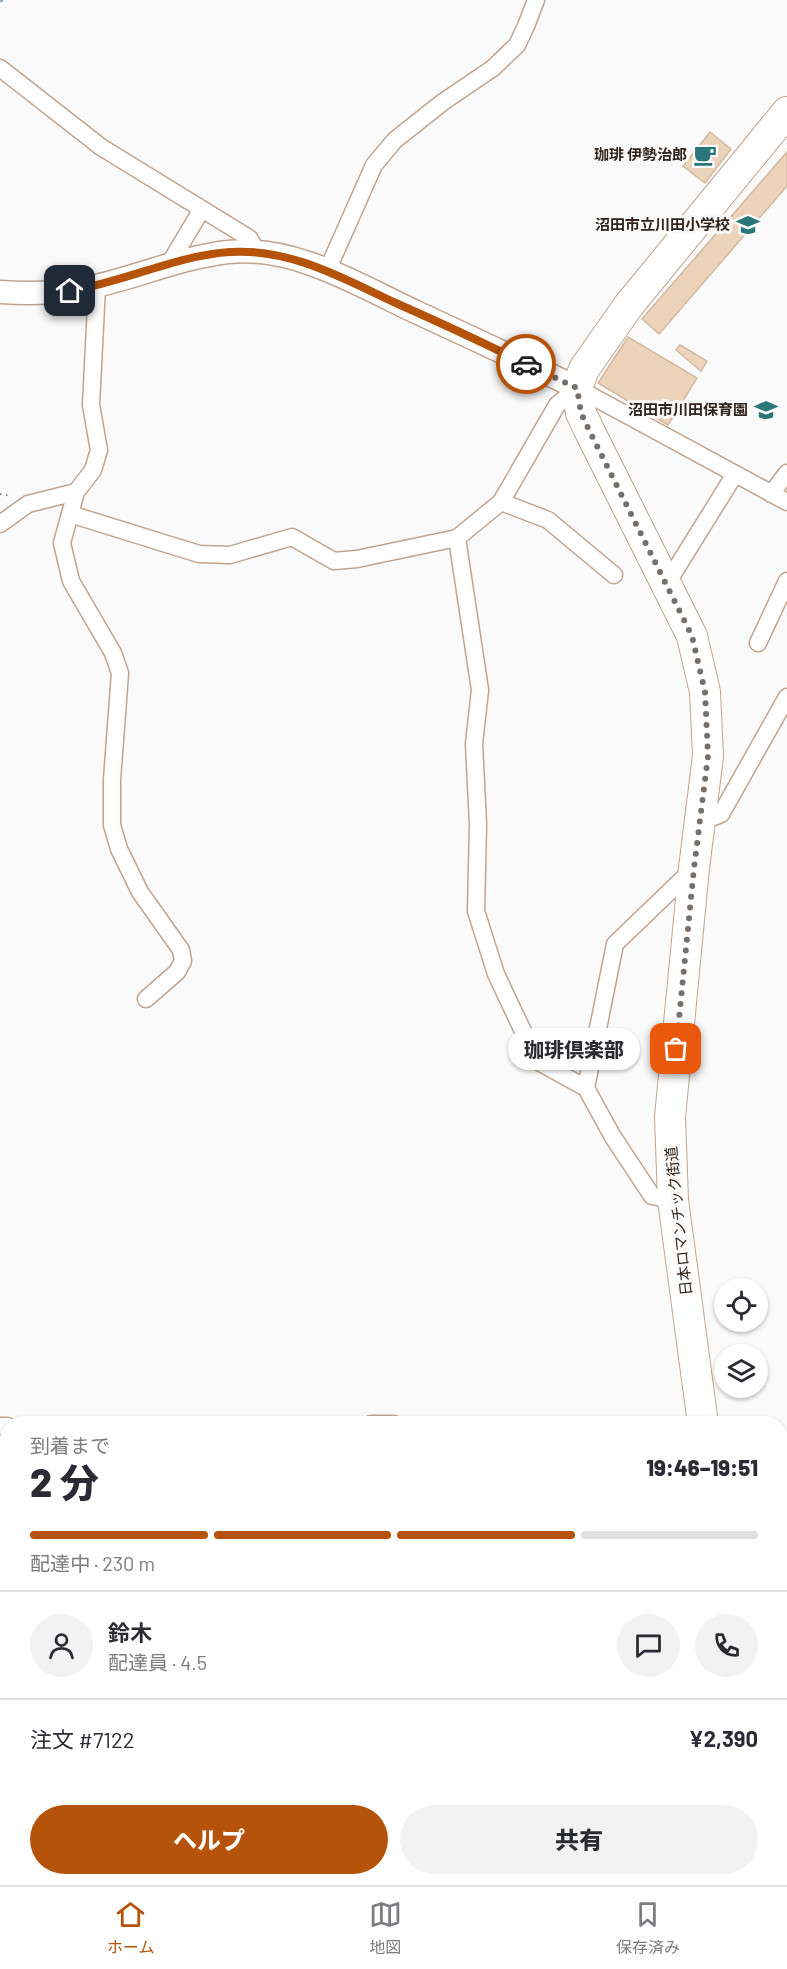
<!DOCTYPE html>
<html lang="ja">
<meta charset="utf-8">
<style>
:root{--surface:#fff;--page:#f2f2f3;--text:#2b2b33;--muted:#7c7c81;--line:#e1e1e2;--accent:#b45309}
body{margin:0;font-family:Barlow,"Noto Sans JP",sans-serif;background:var(--page);color:var(--text);height:100vh;display:flex;flex-direction:column;font-size:22px;white-space:nowrap}
*{box-sizing:border-box;margin:0}
p{font-size:20px;color:var(--muted)}
.icon{flex:none;width:33px;height:33px;fill:none;stroke:currentColor;stroke-width:2;stroke-linecap:round;stroke-linejoin:round}
.map{position:relative;flex:1;overflow:hidden}
.details{position:absolute;left:0px;top:1416px;width:788px;height:470px;display:flex;flex-direction:column;background:var(--surface);border-radius:24px 24px 0 0;box-shadow:0 2px 4px #0004}
.details>*{flex:none}
.controls{position:absolute;left:714px;top:1278px;display:grid;gap:12px}
.controls a{display:grid;place-items:center;width:54px;height:54px;border-radius:50%;background:var(--surface);box-shadow:0 2px 4px #0004;font-size:30px}
.pin{position:absolute;display:grid;place-items:center;width:51px;height:51px;color:#fff;margin:-26px;border-radius:12px;box-shadow:0 3px 9px #0006}
.courier{position:absolute;display:grid;place-items:center;width:60px;height:60px;margin:-30px;border:4px solid #b45309;border-radius:50%;background:#fff;color:#222;box-shadow:0 2px 8px #0007}
.bubble{position:absolute;height:42px;border-radius:21px;background:var(--surface);box-shadow:0 2px 4px #0004;font-size:20px;font-weight:800;line-height:42px;text-align:center}
.head em{font-style:normal;font-weight:800}
.head div{display:flex;flex-direction:column-reverse}
.head{display:flex;align-items:center;justify-content:space-between;height:102px;padding:0 30px}
h1{font-size:39px;font-weight:800;line-height:45px}
.bar{display:grid;grid-template-columns:repeat(4,1fr);gap:9px 6px;align-content:center;height:72px;padding:0 30px}
.bar i{height:8px;border-radius:4px;background:var(--line)}
.bar .current{background:var(--accent)}
.bar p{grid-column:span 4}
.line{display:flex;align-items:center;gap:15px;padding:0 30px;border-top:2px solid var(--line)}
.line div{flex:1}
.round{display:grid;place-items:center;flex:none;width:63px;height:63px;border-radius:32px;background:var(--page)}
.primary-button{display:flex;gap:12px;margin-top:auto;padding:12px 30px}
.primary-button a{flex:1;height:69px;border-radius:36px;background:var(--accent);color:#fff;font-size:24px;font-weight:800;line-height:69px;text-align:center}
.primary-button a+a{background:var(--page);color:var(--text)}
.tab-bar{display:flex;justify-content:space-around;align-items:center;height:84px;border-top:2px solid var(--line);background:var(--surface);font-size:16px;color:var(--muted)}
.tab-bar a{display:grid;justify-items:center;gap:3px}
.tab-bar .current{color:var(--accent)}
.map>svg:first-child{display:block}
</style>
<div class="map">
<svg width="787" height="1885" viewBox="0 0 787 1885">
<rect width="100%" height="100%" fill="#fafafa"/>
<path fill="#bbd0bb" d="M0,1455L8,1459V1765L0,1767Z
M109,1878H273L267,1885H119Z"/>
<g fill="none" stroke-linecap="round" stroke-linejoin="round">
<path stroke="#8ca7c4" stroke-width="4.5" d="M0,0H1
M780,1587L787,1578
M780,1690L787,1708
M780,1767L787,1756
M527,1885L556,1878"/>
</g>
<path fill="#ecd3b9" stroke="#d2b99f" stroke-width="1.5" d="M710,132L731,149L705,183L683,166Z
M787,152V186L659,334L642,319Z
M628,337L697,378L668,425L598,383Z
M680,345L707,361L701,371L676,350Z"/>
<g fill="none" stroke-linecap="round" stroke-linejoin="round">
<g stroke="#c0a48e" stroke-width="19">
<path id="street" d="M0,68L101,147L249,238L257,252
M168,266L202,209
M327,271L374,165L395,140L443,102L493,68L517,45L526,26L536,0
M97,286L91,405L99,450L93,470L76,492L62,543L71,581L113,653L120,673L112,780V825L119,849L140,892L181,950L183,961L177,972L146,999
M771,494L787,473
M501,502L548,520L614,575
M70,514L199,554L230,555L292,537L334,561L357,559L457,538
M0,524L28,504L76,492
M666,585L735,474
M758,643L787,581
M700,822L721,814L787,697
M586,1088L615,944L693,869
M673,1200L652,1196L613,1137L586,1088L537,1061L496,974L476,911L478,824L474,744L480,690L457,538L501,502L557,405L577,388L787,502
M371,1424H394
M0,1426H8
M0,1744L8,1746
M23,1885L26,1878
M293,1885V1878"/>
</g>
<g stroke="#c0a48e" stroke-width="25">
<path id="secondary" d="M0,292C33,294 67,294 100,285C142,275 184,257 228,252C295,245 358,285 416,312C470,337 524,362 577,388"/>
</g>
<g stroke="#c0a48e" stroke-width="32">
<path id="highway" d="M703,1424L673,1200L670,1117L694,868L708,756L705,692L692,636L589,430L581,413L577,388L584,369L629,305L787,112
M503,1885L506,1878"/>
</g>
<path stroke="#8e8884" stroke-width="2" stroke-dasharray="1.5 4.5" stroke-linecap="butt" d="M0,494L12,496
M780,1828L787,1825
M637,1885L676,1878"/>
<use href="#street" stroke="#fff" stroke-width="16"/>
<use href="#secondary" stroke="#fff" stroke-width="22"/>
<use href="#highway" stroke="#fff" stroke-width="30"/>
</g>
<g fill="none" stroke-linecap="round" stroke-linejoin="round">
<path stroke="#776f6a" stroke-width="6" stroke-dasharray="0 10.8" d="M526,364L577,388L581,413L589,430L692,636L705,692L708,756L694,868L676,1049"/>
<path stroke="#b45309" stroke-width="8" d="M70,291C123,282 179,255 230,252C291,248 344,279 398,304C441,323 484,343 526,364"/>
</g>
<defs>
<g id="cafe-bare" transform="scale(1.8)"><path d="M-5.5-4.5H6V0H3Q3 3.5 0 3.5H-2.5Q-5.5 3.5-5.5 0ZM3-3.2v2h1.7v-2ZM-6 4.5H4V6H-6Z" fill="#2b757b" stroke="#fafafa" stroke-width="2.5" paint-order="stroke"/></g>
<g id="school-bare" transform="scale(1.8)"><path d="M0-5L7-2L0 1L-7-2ZM-4 1L0 2.5L4 1V4Q0 6-4 4Z" fill="#2b757b" stroke="#fafafa" stroke-width="2.5" paint-order="stroke"/></g>
</defs>
<g fill-rule="evenodd">
<use href="#cafe-bare" x="705" y="155"/>
<use href="#school-bare" x="748" y="225"/>
<use href="#school-bare" x="766" y="410"/>
</g>
<g text-anchor="middle" stroke-width="6" stroke-linejoin="round" paint-order="stroke">
<g font-size="15" font-weight="bold" fill="#30241c" stroke="#fafafa" text-anchor="end">
<text x="687" y="160">珈琲 伊勢治郎</text>
<text x="730" y="230">沼田市立川田小学校</text>
<text x="748" y="415">沼田市川田保育園</text>
</g>
<g font-size="15" fill="#30241c" stroke="#fafafa">
<text transform="translate(679 1221) rotate(-96)" y="5">日本ロマンチック街道</text>
</g>
</g>
</svg>
<div class="controls">
<a><svg class="icon" aria-label="locate" viewBox="0 0 24 24"><circle cx="12" cy="12" r="6"/><path d="M12 2v4M12 18v4M2 12h4M18 12h4"/></svg></a>
<a><svg class="icon" aria-label="layers" viewBox="0 0 24 24"><path d="M12 4l9 5-9 5-9-5zM3 14l9 5 9-5"/></svg></a>
</div>
<div class="pin" style="left:676px;top:1049px;background:#ea580c"><svg class="icon" aria-label="bag" viewBox="0 0 24 24"><path d="M5 8h14l-1 12H6zM9 8a3 3 0 0 1 6 0"/></svg></div>
<div class="pin" style="left:70px;top:291px;background:#1f2937"><svg class="icon" aria-label="home" viewBox="0 0 24 24"><path d="M3 11l9-7 9 7M6 9v11h12V9"/></svg></div>
<div class="courier" style="left:526px;top:364px"><svg class="icon" aria-label="car" viewBox="0 0 24 24"><path d="M5 17H2v-5l4-1 3-4h7l3 4 3 1v5h-3M9 17h6M6 11h13"/><circle cx="7" cy="17" r="2"/><circle cx="17" cy="17" r="2"/></svg></div>
<div class="bubble" style="left:508px;top:1028px;width:132px">珈琲倶楽部</div>
<section class="details">
<div class="head"><div><h1>2 分</h1><p>到着まで</p></div><em>19:46–19:51</em></div>
<div class="bar"><i class="current"></i><i class="current"></i><i class="current"></i><i></i><p>配達中 · 230 m</p></div>
<div class="line" style="height:108px"><a class="round"><svg class="icon" aria-label="person" viewBox="0 0 24 24"><circle cx="12" cy="8" r="4"/><path d="M4 21q1-7 8-7t8 7"/></svg></a><div><b>鈴木</b><p>配達員 · 4.5</p></div><a class="round"><svg class="icon" aria-label="chat" viewBox="0 0 24 24"><path d="M4 5h16v11H9l-5 4z"/></svg></a><a class="round"><svg class="icon" aria-label="phone" viewBox="0 0 24 24"><path d="M5 4h4l2 5-3 2q2 4 5 5l2-3 5 2v4C11 20 4 13 5 4z"/></svg></a></div>
<div class="line" style="height:78px"><div>注文 #7122</div><b>¥2,390</b></div>
<div class="primary-button"><a>ヘルプ</a><a>共有</a></div>
</section>
</div>
<nav class="tab-bar">
<a class="current"><svg class="icon" aria-label="home" viewBox="0 0 24 24"><path d="M3 11l9-7 9 7M6 9v11h12V9"/></svg>ホーム</a>
<a><svg class="icon" aria-label="map" viewBox="0 0 24 24"><path d="M3 6l6-2 6 2 6-2v14l-6 2-6-2-6 2zM9 4v14M15 6v14"/></svg>地図</a>
<a><svg class="icon" aria-label="saved" viewBox="0 0 24 24"><path d="M7 4h10v16l-5-4-5 4z"/></svg>保存済み</a>
</nav>
